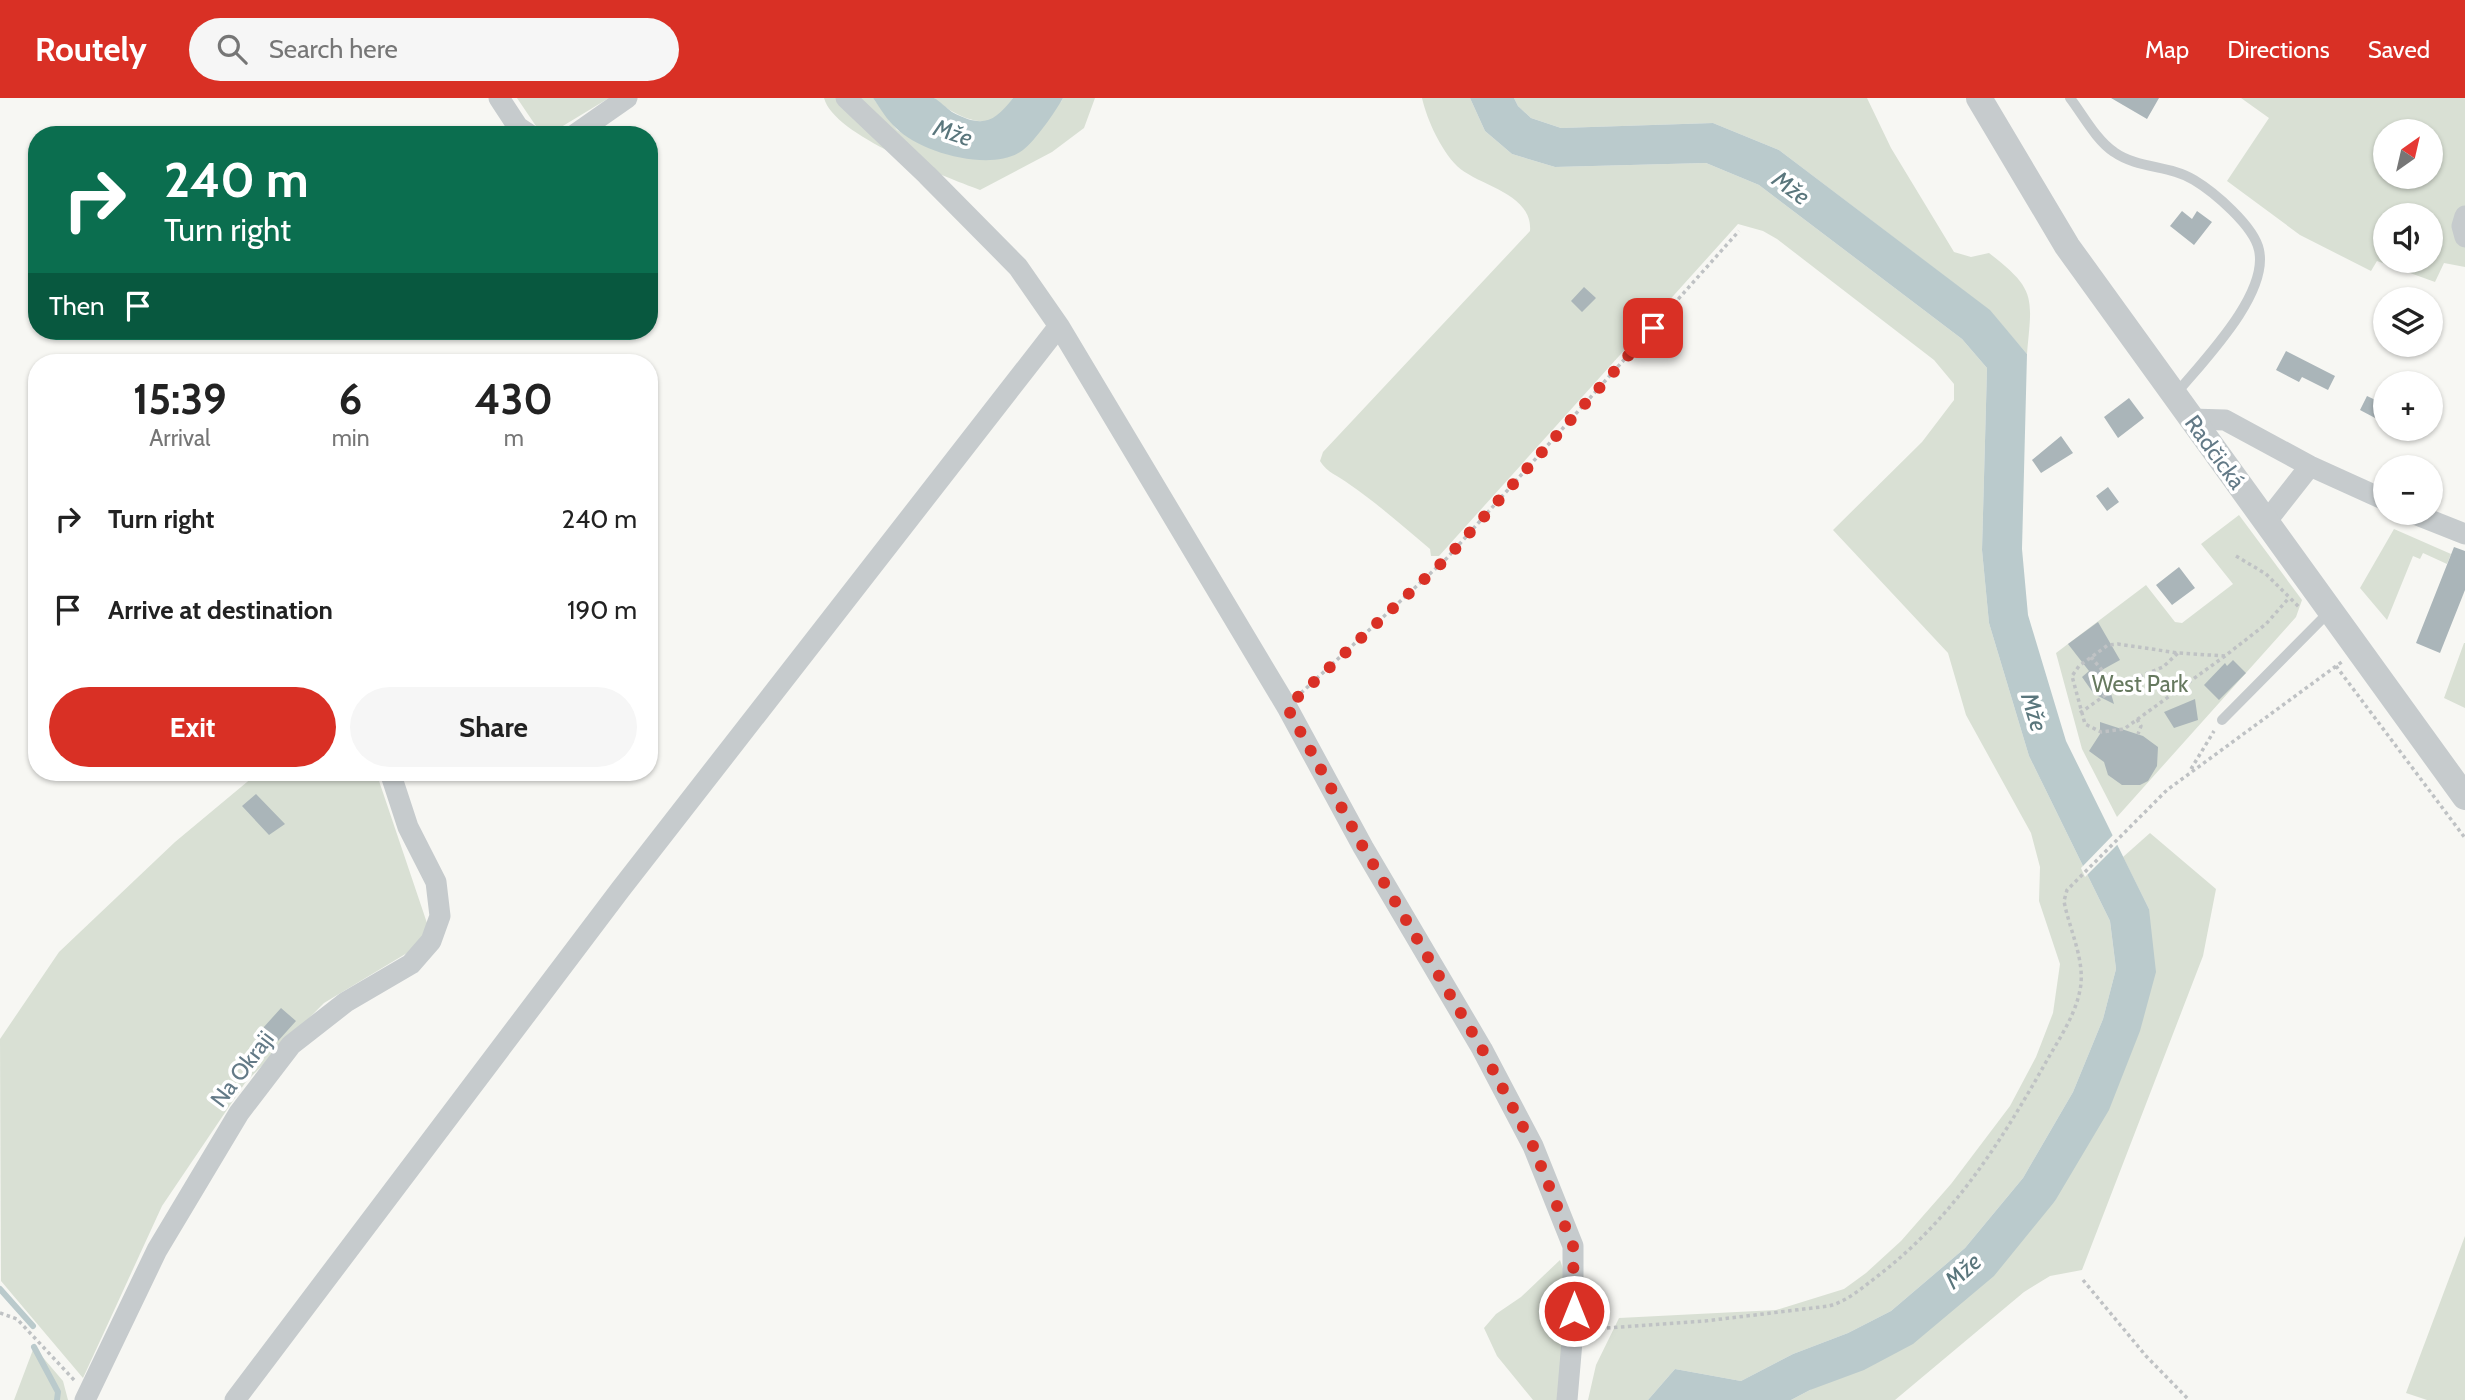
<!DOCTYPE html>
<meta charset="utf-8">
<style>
body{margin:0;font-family:Cabin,sans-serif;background:#f6f6f6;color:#222;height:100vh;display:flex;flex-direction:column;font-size:26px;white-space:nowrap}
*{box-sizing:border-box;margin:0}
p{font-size:23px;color:#767676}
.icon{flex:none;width:38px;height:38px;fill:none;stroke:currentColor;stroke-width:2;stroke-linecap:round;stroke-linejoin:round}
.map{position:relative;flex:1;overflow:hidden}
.panel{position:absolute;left:28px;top:256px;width:630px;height:427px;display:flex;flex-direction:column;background:#fff;border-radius:28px;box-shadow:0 2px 5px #0004}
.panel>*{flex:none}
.banner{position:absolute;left:28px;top:28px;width:630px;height:214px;border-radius:28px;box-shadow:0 2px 5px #0004;background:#0b6e4f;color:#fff;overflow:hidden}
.needle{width:46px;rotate:34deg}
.fabs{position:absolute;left:2373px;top:21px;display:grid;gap:14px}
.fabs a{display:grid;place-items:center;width:70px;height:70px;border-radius:50%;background:#fff;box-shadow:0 2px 5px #0004;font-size:35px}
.pin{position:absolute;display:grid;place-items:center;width:60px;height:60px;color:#fff;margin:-30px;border-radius:14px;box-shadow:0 4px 10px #0006}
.me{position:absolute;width:77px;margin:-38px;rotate:0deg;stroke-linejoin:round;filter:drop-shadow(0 0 5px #0008)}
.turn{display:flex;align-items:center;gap:24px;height:147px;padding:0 21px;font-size:32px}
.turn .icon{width:91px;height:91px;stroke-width:2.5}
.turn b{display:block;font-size:49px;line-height:60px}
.then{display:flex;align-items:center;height:66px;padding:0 21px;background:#0003;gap:14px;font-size:26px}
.eta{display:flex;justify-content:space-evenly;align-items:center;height:119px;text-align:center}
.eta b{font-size:42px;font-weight:800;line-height:49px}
.action{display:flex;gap:14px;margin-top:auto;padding:14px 21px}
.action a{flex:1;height:80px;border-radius:42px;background:#d93025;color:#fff;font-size:28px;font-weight:800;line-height:80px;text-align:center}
.action a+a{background:#f6f6f6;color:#222}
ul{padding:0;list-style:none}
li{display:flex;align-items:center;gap:21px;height:91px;padding:0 21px}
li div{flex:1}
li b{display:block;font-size:26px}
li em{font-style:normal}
header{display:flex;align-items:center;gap:42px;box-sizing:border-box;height:98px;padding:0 35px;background:#d93025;color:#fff}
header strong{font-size:33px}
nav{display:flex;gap:38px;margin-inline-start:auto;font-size:24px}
.search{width:490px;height:63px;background:#f6f6f6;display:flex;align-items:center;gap:18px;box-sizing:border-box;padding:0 24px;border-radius:38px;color:#767676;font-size:26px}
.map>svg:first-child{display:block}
</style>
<header>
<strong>Routely</strong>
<div class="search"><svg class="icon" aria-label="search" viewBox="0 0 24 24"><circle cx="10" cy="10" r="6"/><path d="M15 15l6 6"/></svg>Search here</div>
<nav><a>Map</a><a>Directions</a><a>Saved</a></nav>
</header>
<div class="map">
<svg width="2465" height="1302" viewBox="0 0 2465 1302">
<rect width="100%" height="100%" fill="#f7f7f3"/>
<!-- green -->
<path fill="#d9e0d4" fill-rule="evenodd" d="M517 0H609L548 37H542Z
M824 0H873L897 32 924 48 1061 4 1063 0H1095L1084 30 1052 54 980 92C944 78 834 38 824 0Z
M934 0H1013C1009 6 1005 13 999 18 982 33 947 13 934 0Z
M1422 0H1470L1485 33 1512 56 1555 69 1706 65 1759 87 1962 241 1987 270 1982 452 1989 525 2029 658 2110 823 2116 871 2103 921 2073 994 2023 1080 1965 1150 1891 1213 1848 1235 1793 1256 1741 1283 1675 1271 1648 1302H1588L1596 1267 1619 1220 1776 1212 1844 1191 1866 1175 1901 1143 1951 1086 2010 1008 2036 959 2053 915 2060 866 2039 803 2040 769 2031 735 1966 617 1948 555 1833 432 1922 344 1954 302V286L1934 262 1777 141 1763 133 1738 126 1439 458H1431L1430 451C1404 429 1378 406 1349 386 1339 378 1327 375 1320 363L1323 354 1530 133C1533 95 1478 88 1457 68 1441 52 1427 22 1422 0Z
M1514 0H1867L1891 50 1954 154 1971 159 1989 155C2037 192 2032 199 2027 256L1989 212 1779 52 1713 25 1561 30 1531 20 1518 8Z
M2241 0H2465V169L2444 165 2435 184 2377 163 2371 173 2300 137 2227 83 2269 20ZM2385 33H2431V79H2385ZM2385 117H2431V163H2385Z
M2239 417 2302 502 2296 519 2117 719 2082 651 2056 555 2146 487 2175 524 2182 525 2233 486 2201 446Z
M2394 431 2451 456 2447 466 2423 455 2420 461 2413 458 2387 522 2360 490Z
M2464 545H2465V610L2444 600Z
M259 674H376L428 828 417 849 324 905 245 985 162 1108 83 1280 1 1183 0 941 59 854 175 744Z
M2150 735 2216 791 2203 858 2082 1172 2050 1178 2024 1194 1895 1302H1791L1810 1292 2055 1103 2149 811 2123 759Z
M2465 1138V1302H2427L2406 1295Z
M1560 1162 1568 1185 1557 1302H1533L1497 1258 1484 1230 1496 1216 1521 1199Z
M34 1249 63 1283 68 1302H14Z"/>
<!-- water -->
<path fill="#bacacc" d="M873 0C884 0 927 0 934 0 940 3 946 10 952 14 982 30 994 25 1013 0H1063C1056 13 1035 43 1023 52 994 75 920 55 896 30 887 22 880 10 873 0Z
M1470 0H1514L1518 8 1531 20 1561 30 1713 25 1779 52 1990 212 2027 256 2022 451 2028 517 2066 643 2149 811 2156 874 2140 933 2109 1012 2055 1103 1994 1178 1913 1246 1864 1272 1810 1292 1791 1302H1648L1675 1271 1741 1283 1793 1256 1848 1235 1891 1213 1965 1150 2023 1080 2073 994 2103 921 2116 871 2110 823 2029 658 1989 525 1982 452 1987 270 1962 241 1759 87 1706 65 1555 69 1512 56 1485 33Z"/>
<!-- pier -->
<path fill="#f7f7f3" d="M2115 735 2120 744 2085 779 2081 770Z"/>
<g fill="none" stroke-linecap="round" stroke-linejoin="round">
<!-- stream -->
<path stroke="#bacacc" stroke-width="6" d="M0 1191 33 1228
M34 1249 58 1294 57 1302"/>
</g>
<!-- building -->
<path fill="#aab5b9" d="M2111 0H2159L2147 21Z
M2182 113 2192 121 2197 113 2212 124 2194 147 2170 128Z
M1584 189 1596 200 1582 214 1571 203Z
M2286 253 2335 278 2328 292 2302 279 2299 284 2276 272Z
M2367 298 2384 306 2377 321 2360 312Z
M2129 300 2144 320 2118 340 2104 319Z
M2061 338 2073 355 2041 375 2032 362Z
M2108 389 2119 404 2107 413 2096 398Z
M2454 449 2465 453V492L2440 555 2416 545Z
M2179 469 2195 490 2172 507 2156 487Z
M2098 524 2120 562 2100 573 2108 585 2114 606 2094 596 2082 579 2089 573 2068 546Z
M2233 562 2246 575 2219 602 2204 587 2225 565 2227 568Z
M2195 601 2198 622 2174 630 2164 614Z
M2100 624 2143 638 2158 649 2157 668 2148 683 2140 687H2122L2108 677 2104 664 2089 653 2100 636Z
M256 696 285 726 269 737 242 708Z
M281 910 296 923 278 943 263 930Z"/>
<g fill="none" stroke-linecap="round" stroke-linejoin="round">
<!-- path -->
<path stroke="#bfc2c4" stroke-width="3.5" stroke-dasharray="3.5 3.5" stroke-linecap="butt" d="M2236 458 2266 476 2299 509
M2225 558 2178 555 2118 546 2108 547 2079 568 2072 578 2085 626 2101 634 2124 631 2225 558 2266 526 2288 501
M2091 559 2117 590
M2336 568 2465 740
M1301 595 1447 460 1739 133
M2080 615 2121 586 2163 569 2178 555
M2137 621 2141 628 2138 636
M2191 671 2214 633
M2083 1182 2146 1258 2189 1302
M0 1215 17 1221 75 1283
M1593 1231 1705 1223 1829 1208C1848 1203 1863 1189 1879 1177 1953 1120 2001 1044 2046 964 2059 941 2075 918 2080 892 2086 863 2069 831 2064 803L2067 792 2167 692 2343 563"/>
<!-- service -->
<path stroke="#c6cbcd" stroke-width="10" d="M2070 0C2083 17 2096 42 2114 54 2138 71 2170 67 2194 82 2214 94 2254 128 2259 152 2269 197 2202 264 2175 297
M2222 622 2330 513"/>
<!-- minor -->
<path stroke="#c6cbcd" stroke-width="21" d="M499 0 518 29 530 37
M846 0 927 77 1018 169 1059 228 1287 609 1363 749 1482 951 1533 1048 1573 1148V1232L1567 1302
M574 37 627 0
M2465 118 2462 128 2465 139
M2191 321 2225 322 2310 368 2385 402
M2412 415 2465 436
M2266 424 2310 368
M85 1302 157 1152 239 1015 291 947 346 904 411 866 431 843 440 818 436 784 408 729 390 674
M235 1302 620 792 1059 228"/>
<!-- tertiary -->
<path stroke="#c6cbcd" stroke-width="26" d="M1979 0 2067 148 2465 699"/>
</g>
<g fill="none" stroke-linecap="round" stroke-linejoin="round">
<!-- route -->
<path stroke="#d93025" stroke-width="12" stroke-dasharray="0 21.6" d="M1574 1213 1573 1148 1533 1048 1482 951 1363 749 1287 609 1447 460 1653 230"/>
</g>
<g text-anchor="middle" stroke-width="7" stroke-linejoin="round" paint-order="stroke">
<!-- street labels -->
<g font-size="23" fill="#637a87" stroke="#fff">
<text transform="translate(2215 354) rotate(54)" y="8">Radčická</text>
<text transform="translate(242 971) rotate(-53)" y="8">Na Okraji</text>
</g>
<!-- park labels -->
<g font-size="23" fill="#66795f" stroke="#fff">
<text x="2140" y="594">West Park</text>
</g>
<!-- water labels -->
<g font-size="24" font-style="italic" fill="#5a767c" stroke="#fff">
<text transform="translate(953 35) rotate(18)" y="8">Mže</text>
<text transform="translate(1791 90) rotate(37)" y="8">Mže</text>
<text transform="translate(2034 614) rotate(73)" y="8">Mže</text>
<text transform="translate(1963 1173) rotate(-42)" y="8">Mže</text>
</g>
</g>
</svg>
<div class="fabs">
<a><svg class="needle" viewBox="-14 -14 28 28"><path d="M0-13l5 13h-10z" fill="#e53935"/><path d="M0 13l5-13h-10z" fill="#767676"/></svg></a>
<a><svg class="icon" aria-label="sound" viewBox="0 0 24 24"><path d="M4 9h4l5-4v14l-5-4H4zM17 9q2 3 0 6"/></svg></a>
<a><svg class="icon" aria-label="layers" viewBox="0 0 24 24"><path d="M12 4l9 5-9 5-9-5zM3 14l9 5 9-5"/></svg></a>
<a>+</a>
<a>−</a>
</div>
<div class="pin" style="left:1653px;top:230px;background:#d93025"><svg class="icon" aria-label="arrive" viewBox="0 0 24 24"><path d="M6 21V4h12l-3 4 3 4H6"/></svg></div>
<svg class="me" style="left:1574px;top:1213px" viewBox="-20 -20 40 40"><circle r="17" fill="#d93025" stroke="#fff" stroke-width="3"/><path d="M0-11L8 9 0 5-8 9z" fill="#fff"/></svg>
<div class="banner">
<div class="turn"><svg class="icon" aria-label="right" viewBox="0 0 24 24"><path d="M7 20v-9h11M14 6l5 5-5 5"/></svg><div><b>240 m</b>Turn right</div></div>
<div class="then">Then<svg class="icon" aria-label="arrive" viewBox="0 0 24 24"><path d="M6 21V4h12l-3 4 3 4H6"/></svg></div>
</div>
<section class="panel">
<div class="eta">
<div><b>15:39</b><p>Arrival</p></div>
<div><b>6</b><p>min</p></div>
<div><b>430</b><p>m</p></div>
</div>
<ul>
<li><svg class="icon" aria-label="right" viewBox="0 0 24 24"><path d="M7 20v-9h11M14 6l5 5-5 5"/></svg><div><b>Turn right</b></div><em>240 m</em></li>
<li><svg class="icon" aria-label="arrive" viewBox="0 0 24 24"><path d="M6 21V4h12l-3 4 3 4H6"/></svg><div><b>Arrive at destination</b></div><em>190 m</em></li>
</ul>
<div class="action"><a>Exit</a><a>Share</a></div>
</section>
</div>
